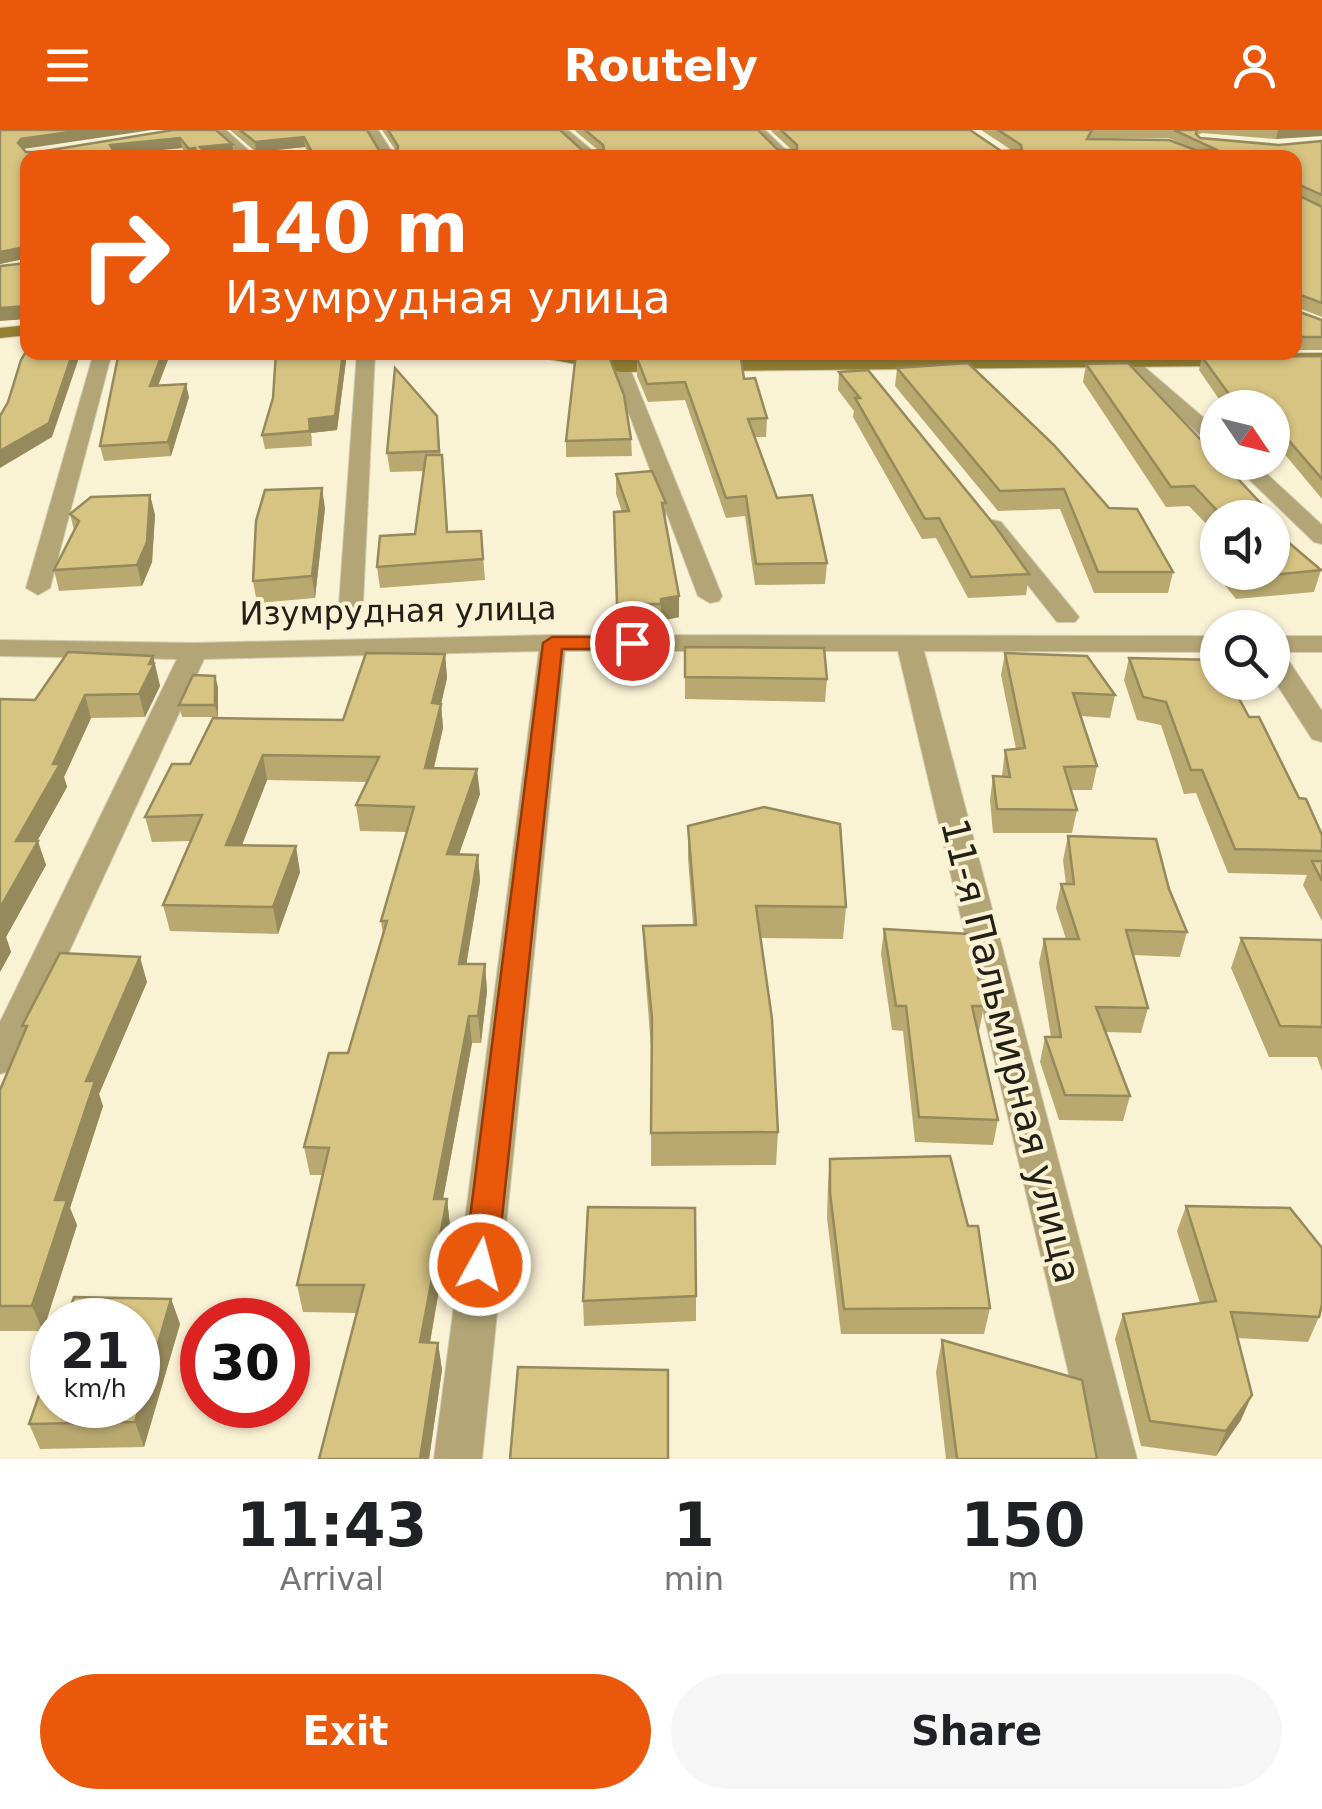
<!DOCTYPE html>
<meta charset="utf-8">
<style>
body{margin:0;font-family:"DejaVu Sans",sans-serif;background:#f6f6f6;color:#202124;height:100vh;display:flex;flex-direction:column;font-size:38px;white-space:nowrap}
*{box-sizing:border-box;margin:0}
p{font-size:32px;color:#757577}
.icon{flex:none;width:55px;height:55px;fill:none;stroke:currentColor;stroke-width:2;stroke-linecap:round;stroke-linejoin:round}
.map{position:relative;height:1329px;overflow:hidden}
.panel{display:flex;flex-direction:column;background:#fff;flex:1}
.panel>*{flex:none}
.top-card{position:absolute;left:20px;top:20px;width:1282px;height:210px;border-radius:20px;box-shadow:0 2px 8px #0004;background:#ea580c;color:#fff;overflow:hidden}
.needle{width:65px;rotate:125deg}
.fabs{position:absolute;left:1200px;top:260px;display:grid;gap:20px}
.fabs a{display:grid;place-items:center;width:90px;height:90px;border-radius:50%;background:#fff;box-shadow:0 2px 8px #0004;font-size:50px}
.speed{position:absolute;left:30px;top:1168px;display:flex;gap:20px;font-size:50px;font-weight:700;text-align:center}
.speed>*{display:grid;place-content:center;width:130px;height:130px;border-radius:50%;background:#fff;box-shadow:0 2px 8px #0004;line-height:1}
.speed small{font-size:25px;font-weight:400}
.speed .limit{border:15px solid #d22;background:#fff;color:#111}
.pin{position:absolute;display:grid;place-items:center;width:85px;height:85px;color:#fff;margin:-42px;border:5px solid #fff;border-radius:50%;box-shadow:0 2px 10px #0007}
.me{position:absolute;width:110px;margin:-55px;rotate:7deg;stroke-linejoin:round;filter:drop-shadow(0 0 8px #0008)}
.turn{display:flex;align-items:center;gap:35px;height:210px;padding:0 40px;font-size:45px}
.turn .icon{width:130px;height:130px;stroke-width:2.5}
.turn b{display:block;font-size:70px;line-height:85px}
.eta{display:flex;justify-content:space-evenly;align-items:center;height:170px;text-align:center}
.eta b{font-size:60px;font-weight:700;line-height:70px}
.button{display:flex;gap:20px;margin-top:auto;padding:20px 40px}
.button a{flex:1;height:115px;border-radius:60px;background:#ea580c;color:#fff;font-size:40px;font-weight:700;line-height:115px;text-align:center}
.button a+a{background:#f6f6f6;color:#202124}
header{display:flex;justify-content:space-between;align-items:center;height:130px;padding:0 40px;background:#ea580c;color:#fff;font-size:45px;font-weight:700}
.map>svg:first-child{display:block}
</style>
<header><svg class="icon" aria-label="menu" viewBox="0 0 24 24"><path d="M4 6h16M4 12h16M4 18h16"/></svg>Routely<svg class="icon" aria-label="person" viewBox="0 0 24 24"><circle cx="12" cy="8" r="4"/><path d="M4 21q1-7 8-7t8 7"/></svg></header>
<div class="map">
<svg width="1322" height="1329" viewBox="0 0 1322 1329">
<rect width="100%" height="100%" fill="#faf2d5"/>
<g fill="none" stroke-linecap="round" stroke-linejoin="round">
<defs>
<path id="street" d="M213 0H226L257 28H243Z
M366 0H378L396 28H383Z
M554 0H568L601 28H586Z
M752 0H765L794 28H780Z
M94 222H112L50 458 38 465 26 458Z
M357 222H375L363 474 351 481 339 474Z
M1127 222 1218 300V317L1211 315 1120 232V224Z
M620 230 629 236 722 466 719 471 710 473 698 466 611 236Z
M1231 332H1254L1322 395V414L1314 412Z
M993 390 1001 392 1075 482 1079 487 1075 492H1057L982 397Z
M553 505 1218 506V522L924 521 1137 1329H1089L898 521H565L482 1329H434L539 521 204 529 19 930 13 940 0 944V892L177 529 0 526V510L194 513Z
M1272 506H1322V522H1283L1322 581V612L1312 609 1272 547Z"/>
<path id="secondary" d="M28 195V205L0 208V198Z
M528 222H573L620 230 1322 223V235L620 242 537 227Z"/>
</defs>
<!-- street casing -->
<use href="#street" stroke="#d3ccb2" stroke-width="2"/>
<!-- secondary casing -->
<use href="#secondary" stroke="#d3ccb2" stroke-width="2"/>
<!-- street -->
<use href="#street" fill="#b3a576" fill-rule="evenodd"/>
<!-- secondary -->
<use href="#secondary" fill="#947f32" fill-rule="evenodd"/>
</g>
<!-- wall -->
<path fill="#b9a971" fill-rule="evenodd" d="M0 0 26 22H39L173 0 232 14 234 24 210 28H190L182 18 28 28V128L0 134Z
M230 0H367L379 20 396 21 382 0H560L583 21 598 20 574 0H758L778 20H792L770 0H970L1001 21H1013L981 0H1322L1276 9 1202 3 1197 5 1200 8 1279 15 1322 11V187L1296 177 1297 181 1322 190V220H1295V28H311L305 17 256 22ZM1091 8H1169L1192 19Z
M171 222 158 255 189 267 171 326 104 331 100 316Z
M276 222H345L346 231 337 300 311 303 312 316 265 319 262 305 273 268Z
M598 222H687V226H620Z
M1322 226V369L1272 309V278H1225L1199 240 1202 227Z
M637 228 744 249 767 288 766 307H755L777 368 827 433 825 454 755 455 745 386 726 388 685 270 648 272 637 246Z
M1128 233 1218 328V332H1222L1284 398 1280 412H1288L1321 440 1314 462 1236 469 1210 437 1215 416H1218V442H1272V388H1218V406L1189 376 1166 377 1083 252 1086 234Z
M897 238 1109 378 1173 442 1168 463H1094L1060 379 998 381 895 256Z
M839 242 1029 444 1026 465 968 468 936 408 922 409 853 287 854 281 838 260Z
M437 286 448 402 481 401 485 450 380 458 377 437 415 404 424 341 390 342 387 323Z
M631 309 632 326 566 327V311Z
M616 344 666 373V393L679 487 661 491V496H618L614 382H622L616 364Z
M150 365 155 385 152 432 142 456 59 461 54 440 74 400 70 384Z
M325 378 315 468 257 473 253 451Z
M685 517 827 549 825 572 685 569Z
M1005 523 1115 565 1110 588 1081 586 1097 636 1092 660H1071L1077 680 1072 703H993L990 670 993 646H1002L1005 620 1016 619 1001 545Z
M445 524 447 548 441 574 443 598 434 638 480 664 459 724 478 725 480 751 466 834H485L487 861 481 913H472L443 1069H447L450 1096 430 1213H438L442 1240 429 1329H319L357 1183 303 1182 297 1155 322 1045H310L304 1017 348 923 383 804 381 791 406 702 360 701 356 675 367 652 267 650 242 715 300 742 278 804 170 801 163 775 191 711 152 712 145 687 190 634 343 590Z
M153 526 160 556 145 587 91 588 64 647 67 657 37 711 46 735 6 807 11 822 0 842 35 570Z
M1129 528 1249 587 1322 705V791L1303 755 1307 745 1228 743 1196 663 1184 664 1161 595 1137 590 1124 550Z
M218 557V587H182L179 575Z
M688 696 846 777 843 809 761 808 778 1002 776 1035 651 1036V917L644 828 643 796 693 795 688 728Z
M1068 706 1169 759 1187 802 1180 827 1133 825 1148 878 1141 903 1106 902 1130 966 1123 991 1059 990 1040 932 1045 907H1051L1039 833 1044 809H1066L1056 778 1061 754H1066L1063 730Z
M884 799 984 876 979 901H977L998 990 993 1015 915 1012 903 901 892 900 881 824Z
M1241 808 1322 810V941L1317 927H1269L1231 838Z
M147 852 99 964 103 976 70 1078 77 1095 43 1201H0V960L24 903 22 896Z
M830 1029 990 1178 984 1204H841L827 1088 828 1054Z
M1186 1076 1319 1187 1308 1212 1238 1208 1241 1290 1216 1326 1141 1316 1115 1209 1123 1184 1200 1173 1177 1101Z
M696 1166V1191L584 1196 583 1171Z
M171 1169 180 1194 144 1317 40 1319 29 1294Z
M942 1210 1097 1329H946L936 1242Z"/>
<!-- shaded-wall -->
<path fill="#96895c" d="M84 0H152L23 19 18 13 21 9Z
M1278 0H1322V6L1276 9Z
M304 7 305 17 256 22 255 12Z
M180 8 182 18 113 25 110 15Z
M232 14 234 24 202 28 200 17Z
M195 18 196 28H190L189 19Z
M25 117 28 128 0 134V122Z
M28 176V189L0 191V178Z
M73 222H81L52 307 0 338V321Z
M163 222H171L153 269 150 256Z
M343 222 346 231 337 300 311 303 312 316 309 289Z
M186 254 189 267 171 326 168 312Z
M322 358 325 378 315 468 312 446Z
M150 365 155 385 152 432 142 456 137 435Z
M679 466V487L661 491V469Z
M445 524 447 548 441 574 443 598 428 663 425 638 432 573Z
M153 526 160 556 145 587 139 564Z
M215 546 218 557V587L215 575Z
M85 565 91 588 64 647 67 657 24 735 16 711Z
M263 625 267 650 232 741 226 715Z
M477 639 480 664 450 750 447 724Z
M38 711 46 735 6 807 11 822 0 842V778Z
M296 716 300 742 278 804 273 777Z
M478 725 480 751 462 861 459 834Z
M140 827 147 852 99 964 103 976 70 1078 77 1095 43 1201 32 1176 55 1070 86 951Z
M485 834 487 861 481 913 478 886Z
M469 886 472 913 438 1096 434 1069Z
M447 1069 450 1096 425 1240 420 1212Z
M171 1169 180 1194 144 1317 135 1292Z
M438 1213 442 1240 429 1329H420Z
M1252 1265 1241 1290 1216 1326 1226 1301Z"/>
<!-- building -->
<path fill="#d7c483" stroke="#96895c" stroke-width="2.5" d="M0 0H84L21 9 18 13 26 22H39L173 0H216L232 14 200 17 210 28H198L195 18 189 19 180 8 110 15 118 28H28V119L25 117 0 122Z
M240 0H367L379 20 397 21 398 16 388 0H560L583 21 604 20 603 15 585 0H758L778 20H797V15L781 0H970L1001 21 1022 20 1021 15 998 0H1092L1087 9 1169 10 1198 21 1215 19 1174 0H1197L1196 4 1200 8 1279 15 1322 11V65L1295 53V28H315L304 7 255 12Z
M1295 56 1296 64 1322 77V173L1295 163 1297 181 1322 190V207H1295Z
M28 133V176L0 178V136Z
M28 218V222H73L49 293 0 321V286L8 272 21 230Z
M119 222H163L150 256 186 254 168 312 100 316Z
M276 222H343L335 286 309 289 310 301 262 305 273 268Z
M576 223 610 229 624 265 631 309 566 311Z
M1322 226V349L1272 291V278H1239L1202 227Z
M637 228H741L744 249 755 248 767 288 748 289 777 368 812 365 827 433 756 434 746 366 726 368 685 252 647 254Z
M968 233 1054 315 1109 378 1137 379 1173 442H1098L1064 359 1000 361 897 238Z
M1128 233 1218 328V332H1222L1284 398 1272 399V388H1224L1194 356 1171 357 1086 234Z
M395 238 437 286 439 321 387 323Z
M868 240 996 397 1029 444 971 447 939 388 925 389 855 268H860L839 242Z
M426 325H442L447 402 481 401 483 429 377 437 380 406 415 404Z
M652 341 666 373H662L679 466 661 469V474H617L614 382 629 381 616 344Z
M322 358 312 446 253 451 256 391 265 360Z
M150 365 147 412 137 435 54 440 79 391 70 384 91 367Z
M1288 412 1321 440 1242 448 1237 442H1272V413Z
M685 517 824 518 827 549 685 547Z
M68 522 153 526 149 534H154L139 564 85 565 53 634H60L16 711H38L0 778V569L35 570Z
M366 523 445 524 432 573 441 574 425 638 477 639 447 724 478 725 459 834H485L478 886H469L434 1069H447L420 1212 438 1213 420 1329H319L364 1155H297L329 1018 304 1017 329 923H348L387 791H381L414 677 356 675 379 627 263 625 226 715 296 716 273 777 163 775 202 685 145 687 172 634H190L213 588 343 590Z
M1005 523 1087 526 1115 565 1073 563 1097 636 1064 637 1077 680 997 679 993 646 1010 647 1005 620 1025 618Z
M1129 528 1217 530 1218 552H1230L1249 587H1259L1299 668 1306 669 1322 705V721L1235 719 1202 640H1191L1166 572 1143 567Z
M193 545 215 546V575H179Z
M764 677 840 694 846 777 756 776 772 889 778 1002 651 1003 652 888 643 796 696 795 688 696Z
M1068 706 1156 709 1169 759 1187 802 1126 800 1148 878 1096 877 1130 966 1065 965 1045 907H1061L1044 809H1079L1061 754H1074Z
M1312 731H1322V751Z
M884 799 969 804 984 876H972L998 990 919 987 906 876H896Z
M1241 808 1322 810V897L1280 896Z
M60 823 140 827 86 951H95L55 1070H67L32 1176H0V960L27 896H22Z
M950 1026 968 1096H978L990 1178 844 1179 830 1063V1029Z
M1186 1076 1290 1078 1322 1118V1174L1319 1187 1231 1182 1252 1265 1226 1301 1150 1291 1123 1184 1216 1171Z
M588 1077 695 1078 696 1166 583 1171Z
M74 1167 171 1169 135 1292 29 1294 52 1228V1275H138V1190H66Z
M942 1210 1082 1250 1097 1329H957Z
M518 1237 668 1240V1329H510Z"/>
<!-- route -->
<path fill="#ea580c" stroke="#983908" stroke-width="2.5" d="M552 507H632L642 513 632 519H562L497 1135 492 1144 480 1148 469 1144 464 1135 543 513Z"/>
<g text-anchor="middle" stroke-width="8" stroke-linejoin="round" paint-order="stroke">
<!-- street labels -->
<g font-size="32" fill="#232015" stroke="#faf2d5">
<text transform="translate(398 481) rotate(-1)" y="11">Изумрудная улица</text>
</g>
<!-- near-street labels -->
<g font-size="38" fill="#232015" stroke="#faf2d5">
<text transform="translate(1011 921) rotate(76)" y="13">11-я Пальмирная улица</text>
</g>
</g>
</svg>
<div class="fabs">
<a><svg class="needle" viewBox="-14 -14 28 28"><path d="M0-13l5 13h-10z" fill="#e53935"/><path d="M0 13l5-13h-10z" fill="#757577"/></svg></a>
<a><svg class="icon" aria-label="sound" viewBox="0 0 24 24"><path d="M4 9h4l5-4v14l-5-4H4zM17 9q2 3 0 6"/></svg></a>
<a><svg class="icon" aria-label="search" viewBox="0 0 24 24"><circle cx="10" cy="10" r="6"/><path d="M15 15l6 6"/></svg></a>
</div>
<div class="speed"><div>21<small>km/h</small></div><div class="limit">30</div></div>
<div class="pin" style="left:632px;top:513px;background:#d93025"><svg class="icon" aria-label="arrive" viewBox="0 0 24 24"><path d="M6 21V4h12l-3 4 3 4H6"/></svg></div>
<svg class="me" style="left:480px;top:1135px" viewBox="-20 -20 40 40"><circle r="17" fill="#ea580c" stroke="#fff" stroke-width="3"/><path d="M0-11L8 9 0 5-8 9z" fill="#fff"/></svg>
<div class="top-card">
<div class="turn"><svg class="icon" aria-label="right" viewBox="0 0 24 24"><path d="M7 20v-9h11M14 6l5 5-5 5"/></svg><div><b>140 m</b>Изумрудная улица</div></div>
</div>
</div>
<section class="panel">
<div class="eta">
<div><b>11:43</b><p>Arrival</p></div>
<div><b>1</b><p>min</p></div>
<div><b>150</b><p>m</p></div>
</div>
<div class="button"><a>Exit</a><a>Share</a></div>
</section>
